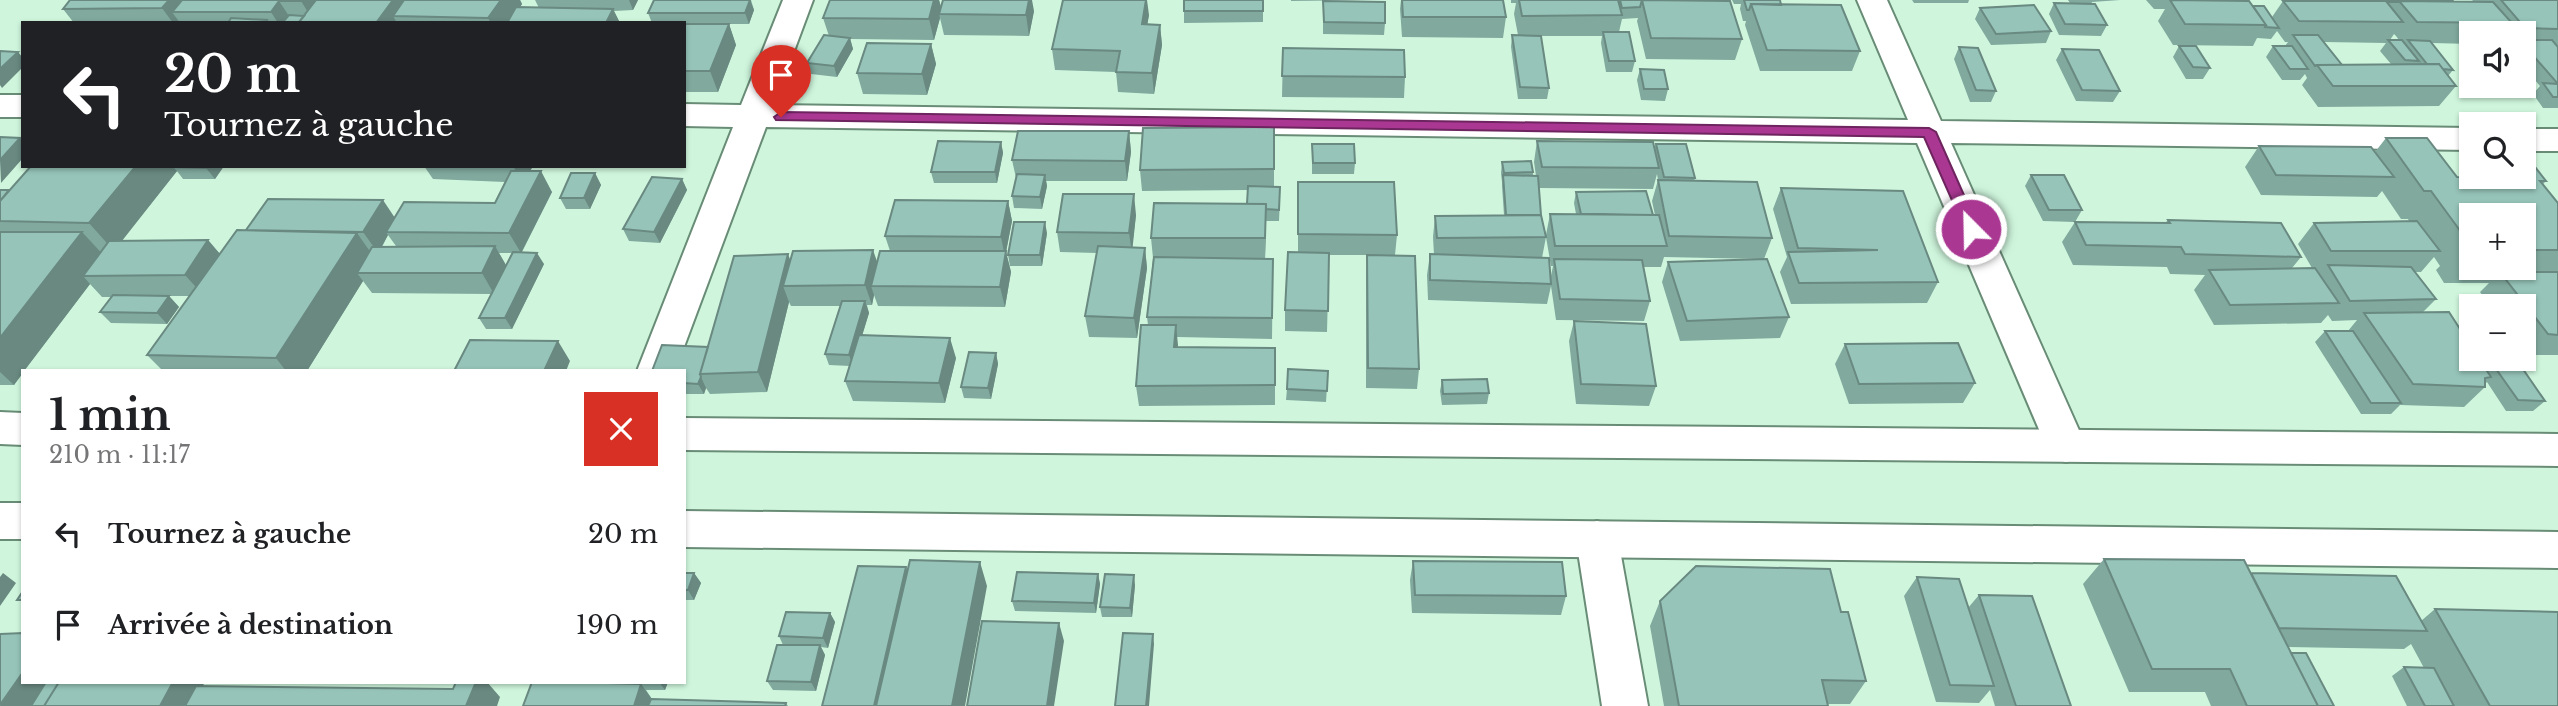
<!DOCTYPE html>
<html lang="fr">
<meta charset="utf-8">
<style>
body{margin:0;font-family:"Libre Baskerville",serif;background:#f2f2f2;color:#202124;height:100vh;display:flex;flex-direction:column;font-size:26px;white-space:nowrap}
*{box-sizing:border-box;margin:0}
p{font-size:23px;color:#757577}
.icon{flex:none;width:38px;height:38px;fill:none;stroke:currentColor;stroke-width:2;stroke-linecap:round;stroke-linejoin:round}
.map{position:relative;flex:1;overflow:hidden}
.drawer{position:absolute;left:21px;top:369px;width:665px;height:315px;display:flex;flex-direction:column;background:#fff;border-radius:0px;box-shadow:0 2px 5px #0004}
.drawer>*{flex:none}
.banner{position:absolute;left:21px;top:21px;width:665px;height:147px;border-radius:0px;box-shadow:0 2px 5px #0004;background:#202124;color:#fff;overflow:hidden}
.fabs{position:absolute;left:2459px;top:21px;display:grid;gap:14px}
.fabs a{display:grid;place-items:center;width:77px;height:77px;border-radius:0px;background:#fff;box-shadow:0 2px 5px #0004;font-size:35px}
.pin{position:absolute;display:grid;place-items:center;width:60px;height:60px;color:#fff;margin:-72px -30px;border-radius:50% 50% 50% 0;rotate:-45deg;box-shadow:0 0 7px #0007}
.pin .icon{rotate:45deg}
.me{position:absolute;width:77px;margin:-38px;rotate:337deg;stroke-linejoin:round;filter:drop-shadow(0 0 5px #0008)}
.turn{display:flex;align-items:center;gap:24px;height:147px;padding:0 28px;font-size:32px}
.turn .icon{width:91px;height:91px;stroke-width:2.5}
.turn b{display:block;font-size:49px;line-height:60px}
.round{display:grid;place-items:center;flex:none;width:74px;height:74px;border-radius:0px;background:#f2f2f2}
.summary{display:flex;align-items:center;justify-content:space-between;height:119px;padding:0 28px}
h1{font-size:42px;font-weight:700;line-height:52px}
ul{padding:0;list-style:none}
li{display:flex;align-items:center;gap:21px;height:91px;padding:0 28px}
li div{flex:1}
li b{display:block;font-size:26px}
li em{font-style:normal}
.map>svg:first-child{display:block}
</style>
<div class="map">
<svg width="2558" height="706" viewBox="0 0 2558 706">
<rect width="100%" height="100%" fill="#cff6dd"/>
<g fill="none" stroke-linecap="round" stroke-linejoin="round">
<defs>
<path id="street" d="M783 0H813L774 105 1908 120 1857 0H1887L1941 121 2471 128V150L1951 143 2086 446 2080 458 2066 462 2052 458 2046 446 1917 143 766 127 675 371H637L733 127 684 126V104L741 105Z
M0 95H23V117H0Z
M2524 129H2558V151H2524Z
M1597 521 1612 526 1618 539 1648 706H1602L1576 539 1582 526Z"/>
<path id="secondary" d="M0 412 23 413V445L0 444Z
M684 418 2558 434V466L684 450Z
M0 503H23V539H0Z
M684 511 2558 532V568L684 547Z"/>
</defs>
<!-- street casing -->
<use href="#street" stroke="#698c76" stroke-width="4"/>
<!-- secondary casing -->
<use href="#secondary" stroke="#698c76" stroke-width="4"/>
<!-- street -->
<use href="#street" fill="#fff" fill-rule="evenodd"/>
<!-- secondary -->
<use href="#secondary" fill="#fff" fill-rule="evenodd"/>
</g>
<!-- wall -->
<path fill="#81a99e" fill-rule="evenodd" d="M70 0H520L522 4 520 7 539 8 535 0H638L633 10 614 11 620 23H74L63 9Z
M654 0H751L754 10 749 24H729L736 45 718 92H684V23H652L648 13Z
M830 0H939L941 7 1034 11 1029 36 944 35 940 18 934 40 850 39 853 49 837 77 811 74 807 63 829 36 823 18Z
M1263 0V22L1184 23V11Z
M1291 0H1369L1291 1Z
M1401 0H1503L1506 17 1503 38 1402 37 1400 9Z
M1511 0H1712L1742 39 1735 60 1646 59 1637 21 1638 18 1622 19 1619 32 1635 61 1632 72H1606L1601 43 1602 36H1541L1549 88 1547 99H1518L1511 47 1512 35H1518L1514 14 1516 3H1511Z
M1732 0H1780L1781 5 1860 51 1852 71H1760L1745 25 1746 21H1743L1740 9 1741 4H1734Z
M1912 0H1969L1968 3H1914Z
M2062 0H2120L2092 2 2091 4 2107 25 2101 36 2059 35 2049 14 2054 3H2070L2068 0Z
M2146 0H2247L2246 1 2272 17 2283 1 2452 0 2453 1H2473L2472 0H2558V108H2543L2533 94 2540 86 2524 67V33H2471V44L2432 43 2453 70 2448 76 2456 86 2439 106 2318 107 2302 85 2307 78 2305 74 2300 80H2282L2266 57 2273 46H2285L2288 42H2285L2277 31 2271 39 2257 38 2253 46 2173 45 2158 21 2165 9H2154ZM2394 34 2396 36 2399 40H2390ZM2324 42 2386 43 2380 51 2391 64 2342 65Z
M1323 1 1385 23 1384 35 1323 34Z
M1980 8 2051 31 2046 43 1991 45 1975 19Z
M1149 15 1147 24 1160 25 1162 45 1154 94 1118 92 1116 72 1055 70 1052 49Z
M931 44 936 64 927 95 863 94 857 73Z
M2179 46 2210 68 2203 79H2186L2173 57Z
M1959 47 1996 91 1991 102H1970L1954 59Z
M1283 48 1405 77 1404 98 1282 97Z
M2062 49 2120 91 2113 102 2076 101 2056 60Z
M1640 69 1668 89 1665 101 1641 100 1637 80Z
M1274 127V187L1280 198 1279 221H1266L1265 259H1273L1272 339 1177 337V347L1275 348V405L1139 406 1136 386 1148 325 1147 317 1153 258 1151 238 1247 204 1248 190 1142 191 1140 170Z
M1129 131 1131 152 1127 181H1046L1047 186 1042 209 1014 208 1012 196 1016 178 1012 160Z
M2386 138 2457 177H2470L2461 166 2471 155V177H2524L2546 181 2543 184 2558 203V355H2526L2524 351V306H2490L2480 292 2489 283H2444L2436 270 2440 266 2434 257 2421 272H2415L2436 299 2423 312 2471 359H2516L2545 401 2533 411H2506L2487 382 2485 384V387L2464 407 2400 405 2391 414H2361L2315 342 2325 331H2348L2357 320 2332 321 2328 315 2321 323 2214 325 2194 290 2205 275 2170 274 2167 267 2073 265 2062 242 2075 222 2165 223 2168 220 2301 257 2292 268H2312L2298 244 2314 223 2409 221 2408 219H2401L2382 191 2377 197 2261 195 2245 167 2259 146 2375 152ZM2471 215H2524V268H2471Z
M1537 141 1654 149 1656 144 1695 178 1694 181 1772 238 1764 259 1789 317 1780 338 1680 341 1662 282 1668 262 1760 259 1664 257 1661 267H1643L1650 301 1644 321 1556 320 1551 286 1547 304 1428 300 1427 275 1430 254 1434 255 1433 237 1435 216 1504 215 1502 186V182L1501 173 1502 162 1533 172V176H1536L1534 162ZM1657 174 1658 180 1652 201 1655 215 1576 192 1574 203 1576 214H1550L1546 235 1541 215 1539 188 1653 189ZM1546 237 1551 266H1553L1551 276 1542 258Z
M1001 142 1003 153 997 183H934L931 172Z
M1312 144 1355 163 1354 174H1312Z
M31 166H224L215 179H183L177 171 122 240H208L220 254 246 230 394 218 495 203 505 182 433 179 424 166H533L530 171 552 192 522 252 544 264 512 329H486L479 318 491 294 372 293 363 281 307 371H163L147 355 190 296H169L179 307 167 324 111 323 100 312 112 297H102L90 284 24 371H23L14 385H0V190H9ZM388 235 396 246 382 247ZM499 253H512L506 265Z
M595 173 601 185 590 209H566L560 198Z
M2031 175 2082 210 2075 222 2043 221 2025 186Z
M682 179 687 190 660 243 629 241 623 229Z
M1298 182 1397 235 1395 255 1419 369 1417 389 1366 388V275L1367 255H1329L1327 332 1285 331V310L1298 252Z
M1781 188 1938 282 1927 303 1791 304 1780 272 1787 257 1773 209Z
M1008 201 1012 221 1006 252 1011 272 1005 307 878 306 874 295 872 305H867L869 313 862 335 956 358 945 403 853 401 845 381 850 366 829 365 825 354 841 306H791L789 302 767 392 710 394 706 388 704 394H684V371L790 260 877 262 890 251 885 236Z
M1136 215 1132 247 1145 248 1147 268 1137 338 1089 337 1085 316 1097 253 1060 252 1057 232Z
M1047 233 1042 266H1010L1008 255Z
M1574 321 1656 386 1649 406 1576 404 1569 341Z
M1845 344 1975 383 1963 403 1849 404 1835 364Z
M996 353 998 364 991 399 964 398 961 387Z
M1328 371 1326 402 1286 400 1287 389Z
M1442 380 1489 393 1487 404 1442 405 1440 391Z
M2104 559 2251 573 2421 621 2435 609 2558 706H2407L2392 676 2404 667 2424 668 2411 644 2404 649 2288 647 2291 653 2334 706H2211L2205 692H2129L2083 584Z
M1413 561 1566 596 1561 615 1412 613 1410 580Z
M684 573H694L701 583 694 600H684Z
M1098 574 1100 584 1096 613 1015 611 1012 601Z
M1917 577 1968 608 1979 595 2071 706H1995L1990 690 1979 703 1936 702 1904 596Z
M1135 585 1132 617H1102L1100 607Z
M1660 601 1841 612 1866 681 1850 704H1828V706H1664L1650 626Z
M830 613 835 622 828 648 821 647 825 655 816 691 773 690 767 681 783 645 779 636Z
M336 682H384V684Z
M621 682H668L665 690H646L652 699 786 703 788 706H523L622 684Z"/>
<!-- shaded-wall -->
<path fill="#698981" d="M169 0H193L172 12 180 23H173L162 8Z
M302 0H331L311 17 301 1Z
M393 0H414L393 16 397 23H376Z
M501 0H520L522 4 510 23H491L488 18Z
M629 0H638L633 10Z
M750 0 754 10 749 24 745 13Z
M934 0H939L942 11 939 14 940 18 934 40 929 19Z
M1029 0H1032L1034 11 1029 36 1026 15Z
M1146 0H1147L1149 15 1144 45 1142 24Z
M279 1 293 22 292 23H278L271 12Z
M613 9 620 23H606Z
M729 24 736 45 718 92 710 71Z
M1160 25 1162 45 1154 94 1152 73Z
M850 38 853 49 837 77 834 66Z
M931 44 936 64 927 95 922 74Z
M18 52 23 58V67L2 88 0 85V69Z
M1129 131 1131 152 1127 181 1125 161Z
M20 138 23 140V158L1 183 0 160Z
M1001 142 1003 153 997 183 995 172Z
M136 166H181L173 167 177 171 114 251 89 223Z
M207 166H224L215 179 206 168Z
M513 166H533L523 183Z
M541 171 552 192 521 253 509 233Z
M595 173 601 185 590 209 584 198Z
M1045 175 1047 186 1042 209 1040 197Z
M682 179 687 190 660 243 654 232Z
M1134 194 1136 215 1132 253 1129 233Z
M383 200 397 221 386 232 388 235 378 253 363 232Z
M1008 201 1012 221 1006 252 1011 272 1005 307 1000 287 1005 257 1001 237Z
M1266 204V225L1265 259V238Z
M1045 222 1047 233 1042 266 1040 255Z
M82 232 108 260 83 276 90 284 24 371H23V373L14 385 0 372V338Z
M357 233 376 260 357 273 363 281 307 371H286L276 358Z
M208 240 225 260 203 295 185 275Z
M495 246 507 267 494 294 482 273Z
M1145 248 1147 268 1137 338 1134 318Z
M873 250 880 270 871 286 874 295 872 305 865 285Z
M537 253 544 264 512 329 505 318Z
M788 254 796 275 783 286 789 302 767 392 758 372Z
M169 296 179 307 167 324 157 313Z
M865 301 869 313 853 366 849 355Z
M1176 325 1178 345 1176 368 1174 347Z
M950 338 956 358 945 403 939 383Z
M558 341 570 361 566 371H544Z
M996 353 998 364 991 399 988 388Z
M701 377 706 388 704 394 698 384Z
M980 562 987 586 965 706H952Z
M906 567 913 585 886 706H874Z
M3 573 16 583 0 606V577Z
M694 573 701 583 694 600 688 590Z
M1098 574 1100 584 1096 613 1094 603Z
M1134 575 1135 585 1132 617 1130 608Z
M830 613 835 622 828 648 823 638Z
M1059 623 1064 641 1054 706H1047Z
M1153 634 1154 644 1149 706H1146Z
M820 645 825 655 816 691 811 682Z
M23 672V682H52L37 706H0Z
M173 682H205L192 706H160Z
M476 682H487L500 697 497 706H466Z
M659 682H668L665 690Z
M641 684 654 702 653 706H634Z"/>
<!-- building -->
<path fill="#96c4b8" stroke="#698981" stroke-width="2" d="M70 0H169L162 8 63 9Z
M182 0H302L301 1H279L271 12H172Z
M316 0H393L376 23 299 22Z
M404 0H501L488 18 393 16Z
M654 0H750L745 13H648Z
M830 0H934L929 19 823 18Z
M943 0H1029L1026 15 939 14Z
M1063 0H1146L1142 24 1160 25 1152 73 1116 72 1120 51 1052 49Z
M1184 0H1263V11H1184Z
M1402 0H1503L1506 17H1403Z
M1519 0H1618L1622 15 1522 16Z
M1620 0H1661H1642L1640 7 1622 8Z
M1642 0 1730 1 1742 39 1651 38Z
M1744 0H1780L1781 5 1751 4 1749 10H1747Z
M2170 0 2249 1 2266 25 2185 24Z
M2378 0H2452L2453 1H2399L2398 2H2387L2386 1Z
M2501 0H2558V29L2525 28Z
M1323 1 1385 2V23L1324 22Z
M2283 1H2386L2403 22 2299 21Z
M2399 1 2493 2 2512 23 2417 22Z
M2054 3 2095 4 2107 25 2065 24Z
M1751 4 1841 5 1860 51 1767 50Z
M2034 5 2051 31 1996 34 1980 8Z
M2253 6H2264L2279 28 2265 27 2266 25Z
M516 7 613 9 606 23H507Z
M289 15 304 16 299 22 300 23H282Z
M231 18 267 20 265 23H228Z
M684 24H729L710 71H684Z
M1603 32H1629L1635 61H1609Z
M824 35 850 38 834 66 807 63Z
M1512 35 1541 36 1549 88 1520 87Z
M2293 35H2318L2342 65H2317L2315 66Z
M2388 40H2402L2419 61 2405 60Z
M2408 40 2430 41 2453 70 2443 69 2439 64H2427Z
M2524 40H2552L2558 47V84L2524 45Z
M867 43 931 44 922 74 857 73Z
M2179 46H2196L2210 68 2193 67Z
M2273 46H2292L2308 69H2290Z
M1959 47 1978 48 1996 91 1976 90Z
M1283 48 1404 50 1405 77 1282 76Z
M2062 49 2099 50 2120 91 2082 90Z
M0 51 18 52 0 69Z
M2439 64 2456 86H2333L2317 65Z
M1640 69 1664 70 1668 89H1644Z
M2543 83 2558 84V97H2553Z
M1274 127V169L1140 170 1143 128Z
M1018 131H1129L1125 161 1012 160Z
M0 137 20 138 0 160Z
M2386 138H2427L2457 177 2516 178 2515 177H2524V153L2546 181H2540L2558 203V250H2524V215H2471V256H2470L2461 243H2469L2431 191H2424Z
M938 141 1001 142 995 172H931Z
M1537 141 1653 142 1659 168 1542 167Z
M1312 144H1354L1355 163H1313Z
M1656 144H1686L1695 178 1664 177Z
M2259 146 2371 147 2394 177 2276 175Z
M1531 161 1533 172 1504 173 1502 162Z
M31 166H136L89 223 0 221V201Z
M174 166H207L206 168 173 167Z
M511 171H541L509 233 386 232 404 202 495 203Z
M571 173H595L584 198H560Z
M1017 174 1045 175 1040 197 1012 196Z
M1503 175 1538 176 1541 215H1506Z
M2031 175H2064L2082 210H2049Z
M652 177 682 179 654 232 623 229Z
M1658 180 1757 182 1772 238 1669 236Z
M1298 182H1394L1397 235 1298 234Z
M1248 186 1280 187 1279 210 1266 209V204H1247Z
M1781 188 1903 191 1938 282 1799 283 1788 252 1878 250 1798 248Z
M0 190H9L0 201Z
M1646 191 1653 215 1581 214 1576 192Z
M1063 194H1134L1129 233 1057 232Z
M268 199 383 200 363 232 246 230Z
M895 200 1008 201 1001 237 885 236Z
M1154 203 1266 204 1265 238H1151Z
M1550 214 1659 215 1667 246H1555Z
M1541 215 1546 237 1437 238 1435 216Z
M2168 220 2281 223 2301 257 2185 254 2181 247 2086 245 2075 222 2170 223Z
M2417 221 2440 251H2331L2314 223Z
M1014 222H1045L1040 255H1008Z
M237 230 357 233 276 358 147 355Z
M0 232H82L0 338Z
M208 240 185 275 83 276 109 241Z
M495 246 482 273H357L372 247Z
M1098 246 1145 248 1134 318 1085 316Z
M873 250 865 285 783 286 793 251Z
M880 251H1006L1000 287 871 286Z
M513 252 537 253 505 318H479Z
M1288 252 1329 253 1328 311 1285 310Z
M788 254 758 372 700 374 734 256Z
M1430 254 1549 258 1551 284 1430 280Z
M1367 255 1415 256 1419 369 1368 368Z
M1154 257 1273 259 1272 318 1147 317Z
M1554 259 1642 260 1650 301 1560 299Z
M1767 259 1789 317 1687 321 1668 262Z
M2328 265 2411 267 2436 299 2350 301Z
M2315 268 2339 303 2230 305 2209 270Z
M2500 272H2558V335L2548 334Z
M113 295 169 296 157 313 100 312Z
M842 301H865L849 355 825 354Z
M2449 312 2471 346V359H2479L2491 377 2485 378V387L2413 384 2364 313Z
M1574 321 1646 324 1656 386 1581 384Z
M1141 325H1176L1174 347 1275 348V385L1136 386Z
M2325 331H2353L2401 403H2371Z
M859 335 950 338 939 383 845 381Z
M470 340 558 341 544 371H454Z
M1958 343 1975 383 1859 384 1845 344Z
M662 345 708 347 700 374 701 377 698 384 684 383V371H652Z
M969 352 996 353 988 388 961 387Z
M2489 359H2516L2545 401 2518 400Z
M1288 369 1328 371 1327 391 1287 389Z
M1487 379 1489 393 1443 394 1442 380Z
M2104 559 2244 560 2318 706H2247L2230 669H2152Z
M910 560 980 562 952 706H876Z
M1413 561 1562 562 1566 596 1415 595Z
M858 566 906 567 874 706H822Z
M1696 566 1830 569 1841 612H1848L1866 681 1822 680 1828 706H1679L1660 601Z
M1017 572 1098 574 1094 603 1012 601Z
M684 573H694L688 590H684Z
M2251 573 2396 576 2427 631 2279 628Z
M1105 574 1134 575 1130 608 1100 607Z
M1917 577 1959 579 1994 686 1950 685Z
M23 591V600H17Z
M1979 595 2032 596 2071 706H2016Z
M2435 609 2558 612V706H2490Z
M786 612 830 613 823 638 779 636Z
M982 621 1059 623 1047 706H967Z
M23 633V672L0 705V634Z
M1123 633 1153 634 1146 706H1115Z
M777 645H820L811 682 767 681Z
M2291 653H2306L2334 706H2318Z
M2404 667 2434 668 2454 706H2425Z
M46 682H59L44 706H31Z
M59 682H173L160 706H44Z
M456 682H476L466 706H185L196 686 453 689Z
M532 682H570L641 684 634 706H523Z
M651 699 786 703 785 706H648Z"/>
<!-- route -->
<path fill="#aa3892" stroke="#6e245f" stroke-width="2" d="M781 112 1929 128 1936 132 1979 229 1977 232H1966L1924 137 776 120 774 117Z"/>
</svg>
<div class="fabs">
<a><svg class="icon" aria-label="sound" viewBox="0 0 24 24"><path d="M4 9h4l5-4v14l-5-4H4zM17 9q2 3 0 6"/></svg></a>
<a><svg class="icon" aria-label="search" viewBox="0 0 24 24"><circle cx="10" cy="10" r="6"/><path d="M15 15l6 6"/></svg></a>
<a>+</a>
<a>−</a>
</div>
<div class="pin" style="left:781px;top:117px;background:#d93025"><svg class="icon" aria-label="arrive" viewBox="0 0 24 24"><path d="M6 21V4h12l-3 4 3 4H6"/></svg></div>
<svg class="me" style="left:1971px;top:229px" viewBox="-20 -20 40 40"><circle r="17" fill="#aa3892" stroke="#fff" stroke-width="3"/><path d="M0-11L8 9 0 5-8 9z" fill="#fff"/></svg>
<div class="banner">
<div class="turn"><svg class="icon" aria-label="left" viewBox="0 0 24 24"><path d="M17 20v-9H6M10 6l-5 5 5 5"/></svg><div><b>20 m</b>Tournez à gauche</div></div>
</div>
<section class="drawer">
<div class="summary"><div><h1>1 min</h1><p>210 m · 11:17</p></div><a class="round" style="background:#d93025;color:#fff"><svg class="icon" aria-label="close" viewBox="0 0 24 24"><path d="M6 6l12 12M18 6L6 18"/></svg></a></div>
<ul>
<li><svg class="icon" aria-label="left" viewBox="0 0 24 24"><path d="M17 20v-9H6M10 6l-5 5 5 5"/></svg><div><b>Tournez à gauche</b></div><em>20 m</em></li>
<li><svg class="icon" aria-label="arrive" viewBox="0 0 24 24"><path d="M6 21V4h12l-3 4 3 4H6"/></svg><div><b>Arrivée à destination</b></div><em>190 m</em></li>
</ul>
</section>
</div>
